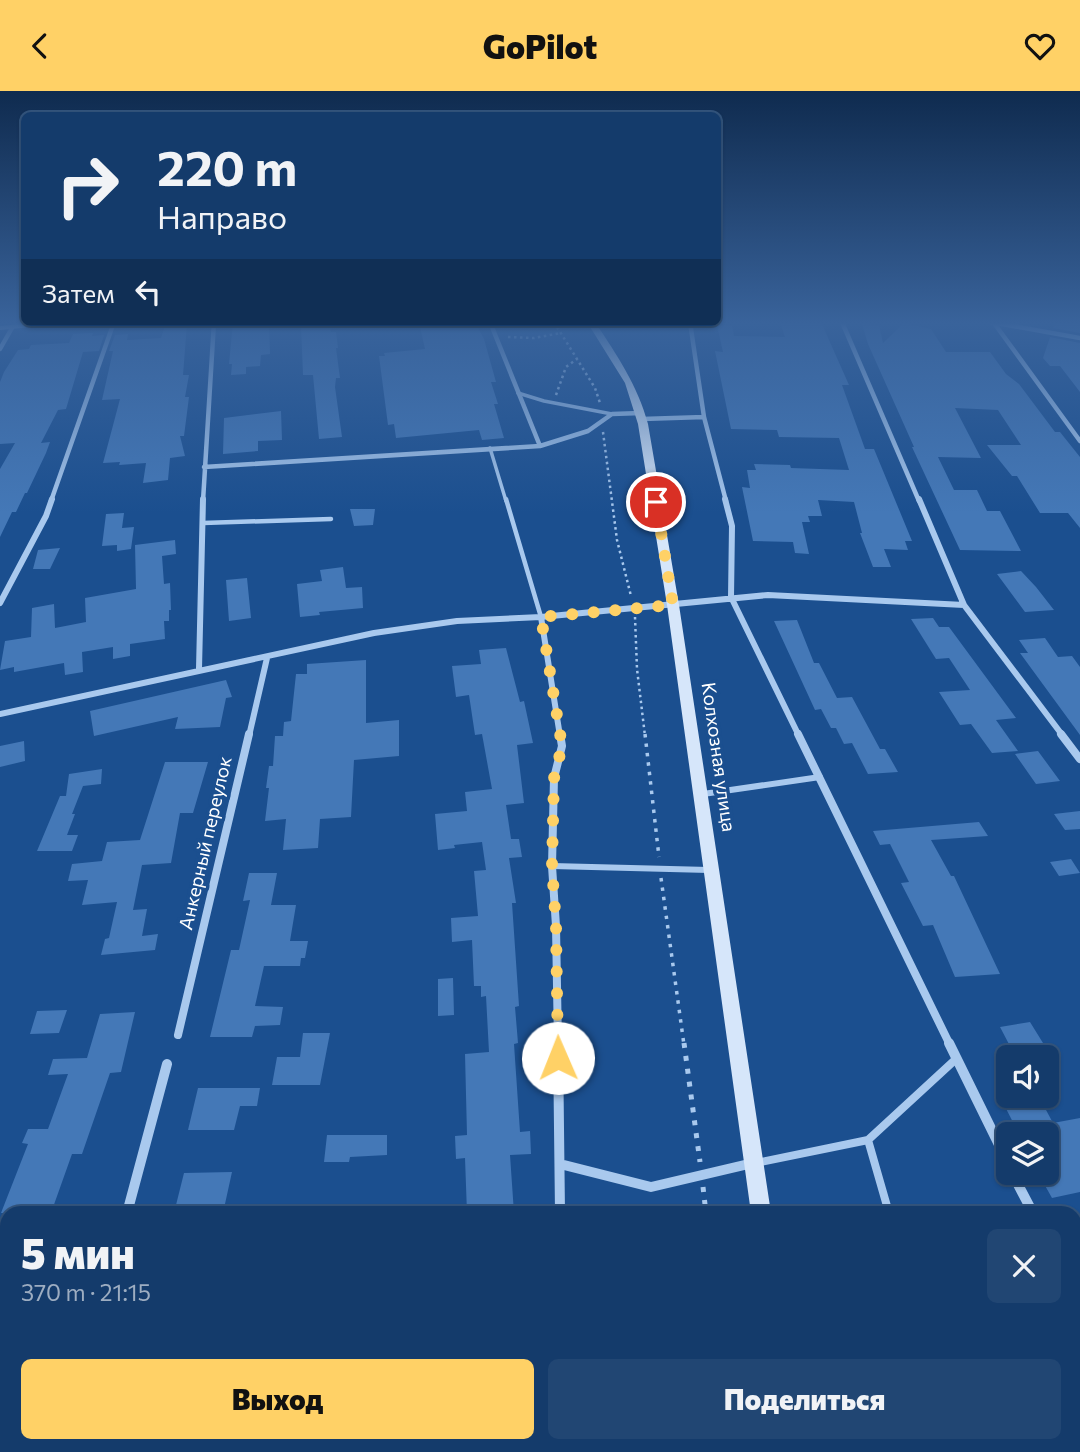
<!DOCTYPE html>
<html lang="ru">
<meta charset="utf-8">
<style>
body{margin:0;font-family:Commissioner,sans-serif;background:#214673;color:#f1f3f6;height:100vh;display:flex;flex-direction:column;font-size:26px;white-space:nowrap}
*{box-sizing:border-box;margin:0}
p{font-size:23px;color:#9dadc1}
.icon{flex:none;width:38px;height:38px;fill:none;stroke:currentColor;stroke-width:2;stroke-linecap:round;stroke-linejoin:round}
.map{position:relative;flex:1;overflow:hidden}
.drawer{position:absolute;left:0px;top:1115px;width:1082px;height:247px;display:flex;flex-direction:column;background:#143b6b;border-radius:21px 21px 0 0;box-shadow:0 2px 5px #0004,0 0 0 2px #33557e}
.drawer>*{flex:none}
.top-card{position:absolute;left:21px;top:21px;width:700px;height:214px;border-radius:10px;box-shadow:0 2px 5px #0004,0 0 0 2px #33557e;background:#143b6b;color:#f1f3f6;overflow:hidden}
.tools{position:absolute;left:996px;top:954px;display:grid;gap:14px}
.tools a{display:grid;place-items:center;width:63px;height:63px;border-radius:10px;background:#143b6b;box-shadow:0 2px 5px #0004,0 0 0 2px #33557e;font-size:35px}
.pin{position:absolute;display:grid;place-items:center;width:60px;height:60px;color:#fff;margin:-30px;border:4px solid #fff;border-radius:50%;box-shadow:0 2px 7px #0007}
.me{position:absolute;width:77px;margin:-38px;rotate:359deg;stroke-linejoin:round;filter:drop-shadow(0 0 5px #0008)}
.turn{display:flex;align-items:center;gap:24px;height:147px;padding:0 21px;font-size:32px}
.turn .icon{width:91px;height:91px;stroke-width:2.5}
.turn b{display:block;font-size:49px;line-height:60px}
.then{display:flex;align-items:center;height:66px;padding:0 21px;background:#0003;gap:14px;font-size:26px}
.round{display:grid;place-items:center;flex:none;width:74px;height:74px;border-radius:10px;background:#214673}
.summary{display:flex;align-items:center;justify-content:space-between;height:119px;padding:0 21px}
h1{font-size:42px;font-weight:800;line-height:52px}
.cta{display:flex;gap:14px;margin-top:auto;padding:14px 21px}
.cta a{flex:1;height:80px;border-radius:10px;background:#ffd166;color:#111;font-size:28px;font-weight:800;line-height:80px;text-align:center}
.cta a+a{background:#214673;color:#f1f3f6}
header{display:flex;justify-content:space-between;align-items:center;height:91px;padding:0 21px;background:#ffd166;color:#111;font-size:32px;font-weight:800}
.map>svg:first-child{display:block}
</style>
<header><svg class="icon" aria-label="back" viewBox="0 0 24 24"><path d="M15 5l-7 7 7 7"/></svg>GoPilot<svg class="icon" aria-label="heart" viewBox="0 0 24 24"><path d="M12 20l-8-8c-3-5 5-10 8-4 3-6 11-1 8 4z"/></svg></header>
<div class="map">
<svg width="1080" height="1361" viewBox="0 0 1080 1361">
<rect width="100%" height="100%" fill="#1b4f8f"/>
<!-- building -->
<path fill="#4478b7" d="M233 231H248V235L269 234 270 263 261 264 260 275 246 276V283L231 284 232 273H229Z
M419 231H435L436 234 475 231 484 248 496 291H491L498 313H494L504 347 482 349 479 339 396 347 394 333 388 334 379 265H385L384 262 425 258Z
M780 231H821L849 294H842L865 358H874L912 450H905L908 459 884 458 891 476H873L860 442H862L854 411 818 409 822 425H808L810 431H802L809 463 795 462 793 451 753 450 742 396 750 397 747 379H756L754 373 790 374 791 377 849 379 839 347 779 346 777 339 731 338 715 260 723 261 717 234H732L734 245 785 246Z
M1055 231 1080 233V242L1053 237Z
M329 232 331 241H336L338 257H336L340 287H336L335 296 342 346 319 348 313 284H303L301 234Z
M904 232 931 238 946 261H990L1006 283 1019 293 1055 341H1060L1080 366V437L1068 422H1040L1017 385H1012L987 354H1021L998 319 955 317 981 367 938 366 954 399H977L987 420H1000L1021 460 960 459 912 356H914L868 253 862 233 879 234 883 252Z
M187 233 183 284H189L185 306H189L184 345H180L185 365 170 367 168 389 143 392 146 372 119 374 120 371 103 372 120 308 102 309 113 260H109L115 244 128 243 127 249 161 247 165 235Z
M93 242 92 245 104 244 99 260 83 261 66 318 58 319 41 352 50 351 46 362 27 402H25L16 421H12L0 446V378L15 352 0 353V291L4 281 18 259 29 258 31 254 69 252 73 243Z
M1050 246 1080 252V301L1060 275H1050L1043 267Z
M281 320 282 349 258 350V360L223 363 224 327Z
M350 418H375L373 434 354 435Z
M124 422 122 437 134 436 131 458 117 460V454L102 455 106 423Z
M175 449 176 463 162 465 164 493 170 492 171 519H169V530H164L165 548 130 553V565L113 568V556L82 561 83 581 65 584 64 572 14 581V576L0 579 5 550 31 546 32 517 54 513 55 537 86 531 85 507 136 498 135 454Z
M60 457 50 478H33L38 459Z
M343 476 346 497 362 496 363 517 319 521 320 524 300 526 297 493 322 490 320 479Z
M1021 480 1036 496 1054 519 1025 521 997 483Z
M247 487 251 527 229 530 226 489Z
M933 527 939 536H949L1016 627 996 629 1018 660 992 662 971 633 960 634 939 601 970 599 949 567 936 568 911 528Z
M797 529 814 572H819L837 607 852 606 880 658H885L898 681 868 683 852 652 844 653 836 637H831L821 618 815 619 774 530Z
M1045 547 1058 566 1072 565 1080 576V644L1020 562H1028L1019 549Z
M506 557 520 611 524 610 533 652 517 654 524 712 506 714 511 748H519L522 766 509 767 516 812H512L519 915 515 916 518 952 514 953 520 1041 530 1040 531 1063 510 1064 514 1122H467L465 1067 456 1068 455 1045 467 1044 465 963 489 961 486 905 481 906V895H474L472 849 452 851 451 827 478 825 474 780 486 779 482 751 454 754 455 757 438 759 435 723 467 720 465 701 492 698 482 643 475 644 469 604 456 606 452 575 481 573 479 559Z
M366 569V632L399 629V665L354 669 351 726 320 728 318 757 283 759 286 728 265 730 269 697H266L269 675H273L275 645H283L284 631 291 630 296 583H307V573Z
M226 589 232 606 226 607 220 636 175 638 178 626 94 645 90 620Z
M24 650 25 670 0 676V655Z
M1038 660 1060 690 1036 693 1015 663Z
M165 671H208L193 722H180L171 772 142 774 133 819 147 818 142 845 158 843 155 859 101 864 105 848 109 847 117 811 82 814 88 789 68 790 72 773 102 770 107 751 140 749Z
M102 678 101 693 83 695 72 723H75L67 744H78L72 760H37L60 705H66L69 683Z
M1080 720V738L1065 739 1054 723Z
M979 731 988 745 931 749 951 785H954L1000 883 955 886 933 834 923 835 901 792 909 791 890 753 880 754 873 740Z
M1071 768 1080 782 1059 785 1050 771Z
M249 782H277L271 814H296L290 850H308L305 867H301L300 875H264L255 915 283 916 280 934 255 935 252 946H210L231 859H239L250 809 243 810Z
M453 887 454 924 438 925V888Z
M67 919 59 942 30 943 37 920Z
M135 921 121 981 110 982 82 1063H72L51 1122H1L28 1053 22 1052 28 1038H48L68 983 48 984 53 968 87 967 100 923Z
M1030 931 1043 952 1011 957 1000 936Z
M303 942H330L320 994H272L277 966H300Z
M198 997H260L257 1015H240L234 1039H188Z
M999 1004H1038L1053 1032 1080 1027V1101L1052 1107 1038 1082H1046V1035L1017 1039Z
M327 1044H387V1064L350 1066 349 1071H324Z
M232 1081 223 1122H174L184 1082Z"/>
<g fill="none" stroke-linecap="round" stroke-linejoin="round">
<!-- path-far2 -->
<path stroke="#a9c9ee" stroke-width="2.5" stroke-dasharray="2.5 3.5" stroke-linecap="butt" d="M554 231 595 297 600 312
M508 246 534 247 561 242
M556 304 566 276 577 268
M603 341 617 449 631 505
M635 526 637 578 645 645"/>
<!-- path-far1 -->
<path stroke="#a9c9ee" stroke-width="3.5" stroke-dasharray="3.5 6" stroke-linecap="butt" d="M645 643 659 766
M661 787 684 954"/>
<!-- path -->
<path stroke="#a9c9ee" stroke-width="5" stroke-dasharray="5 8" stroke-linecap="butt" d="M684 952 700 1071
M703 1096 706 1122
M730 1354 731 1361"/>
<!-- lane-far3 -->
<path stroke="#a9c9ee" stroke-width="3.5" d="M518 302 544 310 612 323
M490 357 506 410"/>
<!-- lane-far2 -->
<path stroke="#a9c9ee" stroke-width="4.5" d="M506 408 541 526
M203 432 331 428"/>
<!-- lane-far1 -->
<path stroke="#a9c9ee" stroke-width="6" d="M703 703 820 686
M552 775 709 779"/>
<!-- lane -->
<path stroke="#a9c9ee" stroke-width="8" d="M868 1049 889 1122
M756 1072 868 1049 956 968
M955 1354 957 1361"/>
<!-- street-far3 -->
<path stroke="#a9c9ee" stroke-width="4.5" d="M690 231 704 326 726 410
M842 231 919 410
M991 231 1080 247
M994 232 1080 350
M0 258 12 237
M642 328 704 326
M540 355 588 340 612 323 641 322
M204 376 540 355 490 231
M51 410 114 231
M203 410 214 231"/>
<!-- street-far2 -->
<path stroke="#a9c9ee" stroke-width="6" d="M725 408 732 435 731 506 799 645
M919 408 964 514 1063 645
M0 512 46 425 52 408
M541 526 560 645
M199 578 203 408
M0 623 374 542 457 530 541 526 768 504 964 514
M249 645 267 567"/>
<!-- street-far1 -->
<path stroke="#a9c9ee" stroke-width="8" d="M798 643 950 954
M1061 643 1080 668
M178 944 249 643
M558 954 556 835 552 775 554 687 562 655 560 643"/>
<!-- street -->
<path stroke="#a9c9ee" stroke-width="10" d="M558 952 560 1122
M949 952 1008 1072
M560 1073 651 1096 753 1072
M1012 1082 1033 1122
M127 1122 167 973
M1074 1206 1080 1217
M563 1354V1361
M63 1361 64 1354"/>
<!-- secondary -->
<path fill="#d6e6fa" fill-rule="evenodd" d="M44 231H85L0 239V235Z
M587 231H595C617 264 638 295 648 333L679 514 771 1122H751L667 514 638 333 625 292Z
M782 1354H806L807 1361H783Z"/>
</g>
<!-- sky -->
<linearGradient id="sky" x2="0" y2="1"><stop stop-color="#0f2b4f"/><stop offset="0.55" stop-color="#39639b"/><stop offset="1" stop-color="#39639b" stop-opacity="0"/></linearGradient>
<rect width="1080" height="422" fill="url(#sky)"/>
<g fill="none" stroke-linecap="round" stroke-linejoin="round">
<!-- route -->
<path stroke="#ffd166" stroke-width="12" stroke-dasharray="0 21.6" d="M558 967 556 835 552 775 554 687 562 655 541 526 673 514 656 411"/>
</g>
<g text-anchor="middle" stroke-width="7" stroke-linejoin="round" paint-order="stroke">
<!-- street labels -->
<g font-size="19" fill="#fff" stroke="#1b4f8f">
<text transform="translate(719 666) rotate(82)" y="7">Колхозная улица</text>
<text transform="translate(205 752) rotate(-77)" y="7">Анкерный переулок</text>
</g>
</g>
</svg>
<div class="tools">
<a><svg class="icon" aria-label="sound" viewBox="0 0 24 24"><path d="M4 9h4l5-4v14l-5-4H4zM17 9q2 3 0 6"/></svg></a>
<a><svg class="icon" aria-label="layers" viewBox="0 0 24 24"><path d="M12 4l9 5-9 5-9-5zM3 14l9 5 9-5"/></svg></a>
</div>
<div class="pin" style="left:656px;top:411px;background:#d93025"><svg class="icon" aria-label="arrive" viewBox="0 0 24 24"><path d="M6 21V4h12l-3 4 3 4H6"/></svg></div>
<svg class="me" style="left:558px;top:967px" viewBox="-20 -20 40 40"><circle r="19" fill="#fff"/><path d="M0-13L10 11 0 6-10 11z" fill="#ffd166"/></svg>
<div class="top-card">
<div class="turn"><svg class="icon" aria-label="right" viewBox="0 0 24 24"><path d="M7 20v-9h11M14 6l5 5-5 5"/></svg><div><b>220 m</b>Направо</div></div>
<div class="then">Затем<svg class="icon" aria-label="left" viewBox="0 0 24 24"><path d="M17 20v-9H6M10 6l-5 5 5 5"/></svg></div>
</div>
<section class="drawer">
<div class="summary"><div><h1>5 мин</h1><p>370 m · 21:15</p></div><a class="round"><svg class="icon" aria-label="close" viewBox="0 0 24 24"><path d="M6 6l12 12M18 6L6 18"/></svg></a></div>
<div class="cta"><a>Выход</a><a>Поделиться</a></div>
</section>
</div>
